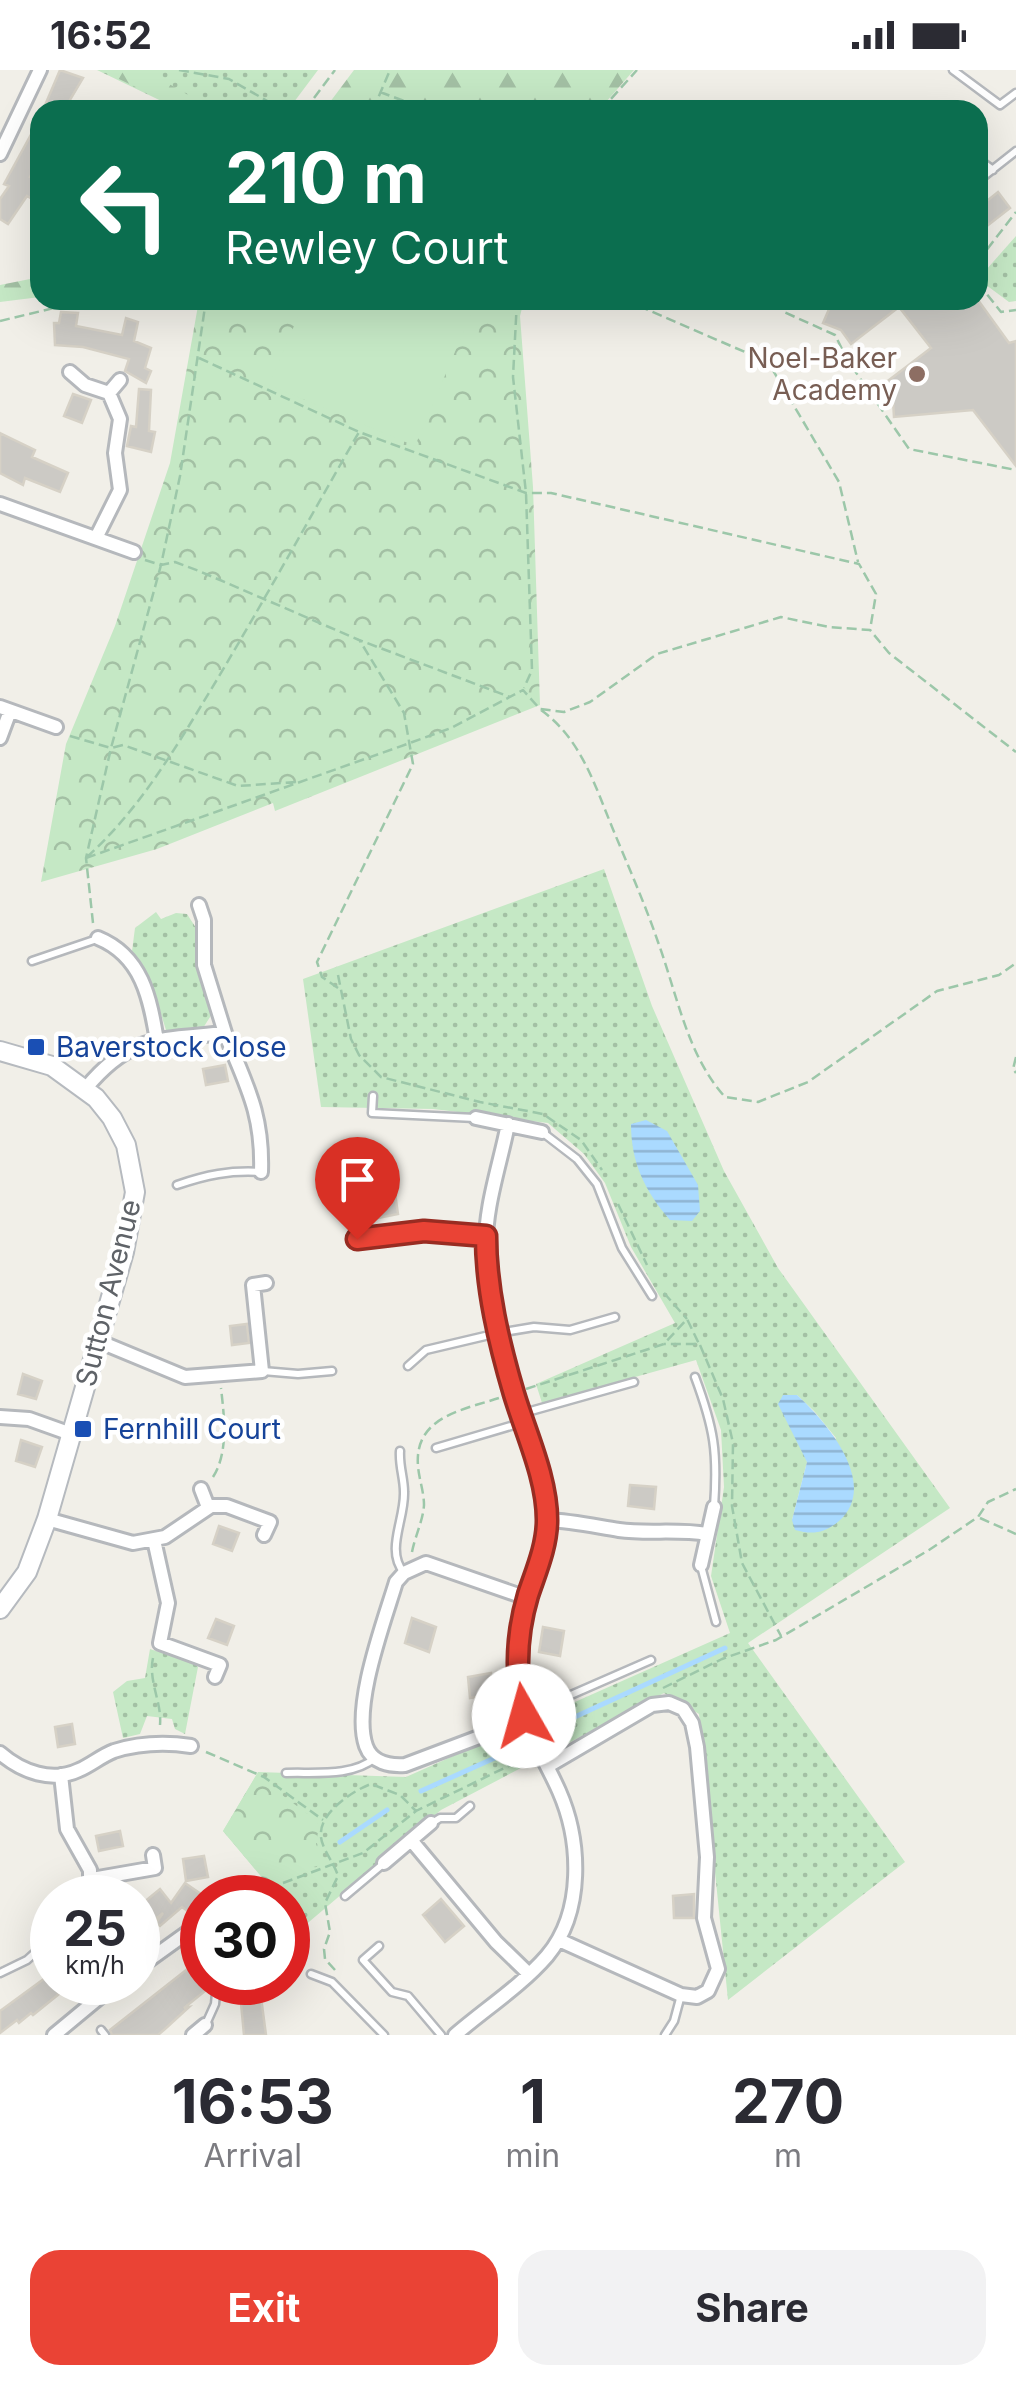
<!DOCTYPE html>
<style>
body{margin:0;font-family:Inter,sans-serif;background:#f2f2f3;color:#2b2b33;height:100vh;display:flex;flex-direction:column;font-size:38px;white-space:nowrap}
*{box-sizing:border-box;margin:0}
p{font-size:32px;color:#7c7c81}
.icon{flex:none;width:55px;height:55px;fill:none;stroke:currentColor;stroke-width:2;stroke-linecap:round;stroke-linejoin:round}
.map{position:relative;height:1965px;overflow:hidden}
.drawer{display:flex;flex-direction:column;background:#fff;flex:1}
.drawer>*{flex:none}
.guide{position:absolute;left:30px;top:30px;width:958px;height:210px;border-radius:30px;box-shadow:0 10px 40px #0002;background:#0b6e4f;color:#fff;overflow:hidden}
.speed{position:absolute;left:30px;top:1805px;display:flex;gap:20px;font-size:50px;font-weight:700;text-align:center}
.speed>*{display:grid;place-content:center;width:130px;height:130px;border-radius:50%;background:#fff;box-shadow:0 10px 40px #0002;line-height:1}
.speed small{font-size:25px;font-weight:400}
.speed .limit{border:15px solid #d22;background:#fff;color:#111}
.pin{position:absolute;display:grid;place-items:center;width:85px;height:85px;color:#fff;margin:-102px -42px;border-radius:50% 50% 50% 0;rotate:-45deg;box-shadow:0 0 10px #0007}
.pin .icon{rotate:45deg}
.me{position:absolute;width:110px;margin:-55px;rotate:353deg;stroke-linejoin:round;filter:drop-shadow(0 0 8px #0008)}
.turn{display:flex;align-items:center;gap:35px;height:210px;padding:0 30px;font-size:45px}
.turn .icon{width:130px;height:130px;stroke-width:2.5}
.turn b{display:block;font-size:70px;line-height:85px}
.eta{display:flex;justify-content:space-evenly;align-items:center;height:170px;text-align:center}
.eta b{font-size:60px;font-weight:700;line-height:70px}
.button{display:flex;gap:20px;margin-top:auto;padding:20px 30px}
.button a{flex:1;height:115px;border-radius:30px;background:#ea4335;color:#fff;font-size:40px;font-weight:700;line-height:115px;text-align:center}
.button a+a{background:#f2f2f3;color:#2b2b33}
.status{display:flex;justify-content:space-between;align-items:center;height:70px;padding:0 50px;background:#fff;direction:ltr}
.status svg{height:28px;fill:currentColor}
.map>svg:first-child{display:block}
</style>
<div class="status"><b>16:52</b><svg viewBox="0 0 49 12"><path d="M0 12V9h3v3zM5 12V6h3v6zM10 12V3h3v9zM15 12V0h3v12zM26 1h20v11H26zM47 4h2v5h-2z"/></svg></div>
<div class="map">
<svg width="1016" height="1965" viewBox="0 0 1016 1965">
<defs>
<pattern id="grass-dots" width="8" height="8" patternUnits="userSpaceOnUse" patternTransform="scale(2.5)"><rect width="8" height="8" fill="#c5e8c5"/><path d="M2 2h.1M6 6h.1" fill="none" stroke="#a3c0a4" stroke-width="1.8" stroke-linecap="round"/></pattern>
<pattern id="forest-firs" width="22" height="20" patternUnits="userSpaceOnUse" patternTransform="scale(2.5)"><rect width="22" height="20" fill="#c5e8c5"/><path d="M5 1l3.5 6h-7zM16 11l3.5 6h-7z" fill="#a3c0a4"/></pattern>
<pattern id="park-crowns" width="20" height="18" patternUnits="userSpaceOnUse" patternTransform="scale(2.5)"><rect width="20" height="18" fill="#c5e8c5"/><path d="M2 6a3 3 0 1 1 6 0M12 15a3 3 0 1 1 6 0" fill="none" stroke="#a3c0a4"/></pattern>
<pattern id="water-rules" width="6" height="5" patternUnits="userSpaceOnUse" patternTransform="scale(2.5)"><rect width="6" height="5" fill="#aadaff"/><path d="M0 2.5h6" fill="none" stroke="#8eb4d2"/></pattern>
</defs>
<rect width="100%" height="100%" fill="#f1efe8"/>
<!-- grass -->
<path fill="url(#grass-dots)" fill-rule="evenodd" d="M97 0H318L288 40H180Z
M1016 166V231L1009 232 978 209Z
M604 799 652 936 724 1101 778 1198 950 1438 748 1573 905 1792 728 1930 699 1644 664 1623 441 1740 303 1857 288 1838V1828L279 1827 223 1761 258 1702 406 1707 730 1563 711 1506 724 1417 721 1360 696 1290 542 1333 536 1314 675 1253 631 1177 605 1113 584 1084 548 1053 433 1039 321 1037 303 909ZM797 1325 814 1341 836 1368 792 1450 807 1392Z
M156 842 161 849 176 843 187 844 198 861 197 890 212 944 203 958 174 963 166 960 151 912 132 881 135 858Z
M150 1579 159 1582 163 1579 191 1589 198 1597 185 1664 175 1659 172 1649 147 1646 140 1664 123 1668 113 1622 127 1611 145 1608Z"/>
<!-- forest -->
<path fill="url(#forest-firs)" d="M100 0H145L214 40H184Z
M354 0H634L599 40H324Z
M40 207V227L0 232V215Z"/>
<!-- park -->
<path fill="url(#park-crowns)" d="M199 230H524L520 246 533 417 540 635 275 741 273 733 157 779 41 812 66 674 115 556 170 393Z
M256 1706 316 1750 319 1756 316 1774 324 1794 303 1800 269 1816 223 1761Z"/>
<!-- pitch -->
<path fill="#c5e8c5" d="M305 230H477L415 376 269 315Z"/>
<!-- water -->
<path fill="url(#water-rules)" d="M646 1050 667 1061 698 1115 700 1141 692 1151 670 1150C645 1121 631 1093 631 1054Z
M783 1325H797C827 1352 880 1415 839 1451 825 1463 813 1465 795 1460L792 1450 807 1392 778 1334Z"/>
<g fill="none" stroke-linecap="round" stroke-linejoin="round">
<!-- stream -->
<path stroke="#aadaff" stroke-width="5" d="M566 1651 725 1578
M421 1721 508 1682
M340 1772 387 1740"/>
</g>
<!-- building -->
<path fill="#cccac5" stroke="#d6d1c6" stroke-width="2.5" d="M60 0 83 8 64 40H43Z
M40 48V88L30 107 40 112V118L34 130 27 126 8 154 0 149V129L9 116 4 114Z
M998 122 1010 138 978 163V138Z
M833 230H978L1009 273 1016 271V396L973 340 894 347 893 330 880 317 931 278 899 237 851 274 841 260 823 253Z
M61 242 78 243 76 256 122 265 126 248 138 252 134 271 151 278 145 298 151 301 146 313 125 301 129 289 83 277 55 275 54 253H59Z
M139 319 151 320 149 361 155 362 151 382 127 376 131 356 136 357Z
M73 324 91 330 82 353 64 346Z
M0 363 35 380 32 387 68 403 60 422 25 408 23 415 0 403Z
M225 995 228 1011 206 1015 203 999Z
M395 1123 398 1144 363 1151 358 1128Z
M247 1254 249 1273 232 1275 230 1256Z
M23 1304 42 1311 36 1329 18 1324Z
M21 1370 42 1377 35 1397 16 1391Z
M630 1415 656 1417 654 1439 628 1436Z
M219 1456 239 1463 232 1481 213 1474Z
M412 1548 436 1557 429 1582 405 1573Z
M216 1549 234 1556 227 1575 208 1568Z
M543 1557 564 1561 560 1586 539 1582Z
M491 1603 493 1624 470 1628 468 1607Z
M72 1654 75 1674 58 1677 55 1657Z
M120 1761 123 1776 99 1781 96 1766Z
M204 1786 208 1807 186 1811 183 1789Z
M185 1813 204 1826 195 1839 189 1842 182 1837 160 1856 156 1853 163 1843 138 1864V1837L160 1819 171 1833Z
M694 1824V1848H674L673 1826Z
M441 1829 464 1856 445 1872 423 1845Z
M195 1893 202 1903V1912H210V1917L184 1938 189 1937 165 1959 158 1965H112L110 1960Z
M52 1903V1912H74L33 1945 31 1943 19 1953 17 1950 0 1963V1941Z
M239 1912H259L266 1965H244Z"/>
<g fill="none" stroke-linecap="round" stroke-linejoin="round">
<defs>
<path id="lane" d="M953 0 1000 35 1016 23
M902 40 906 36 911 40
M978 89 993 100
M978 111 1016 81
M32 891 97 869
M373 1026 372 1043 475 1048
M542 1062 577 1089 597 1114 622 1178 652 1226
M177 1115C206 1105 230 1100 261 1102
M408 1296 426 1280 498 1263 534 1257 570 1260 615 1247
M263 1301 298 1304 332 1301
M695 1307C714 1358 718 1382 714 1437
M520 1344 634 1312
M436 1378 521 1353
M400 1381C399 1396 404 1408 404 1422 405 1450 385 1480 404 1503
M701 1496 716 1552
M525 1645 651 1590
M286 1703C315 1702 352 1707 375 1688
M432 1753 440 1748H456L470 1736
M345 1826 383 1794
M379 1876 363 1890 392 1922 408 1926 441 1965
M0 1903 27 1890 39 1879
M311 1904 332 1912 384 1965
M206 1954 215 1934 217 1912
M101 1960 105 1965
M665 1965 674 1951 681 1925"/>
<path id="street" d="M0 84 40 0
M70 302 85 315 109 323 120 349 115 383 120 420 96 468
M109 323 120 310
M0 434 134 482
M0 637 56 657
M0 668 10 641
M98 868C142 886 150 928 157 971
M225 963C246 1015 263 1043 261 1102
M86 1018C131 964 159 970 225 963L204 895V850L199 835
M476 1048 542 1062
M357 1169 423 1161 486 1166
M98 1271 185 1307 262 1301 253 1215 266 1213
M0 1347 29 1349 71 1364
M201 1419 208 1437
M47 1449 133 1473 165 1467 211 1436H227L270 1452 264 1465
M547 1450C572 1451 594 1456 619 1460 647 1464 677 1459 707 1464
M154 1470 168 1533 160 1573 220 1595 215 1607
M701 1495 714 1437
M524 1646 503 1658 405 1695C390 1696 372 1693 366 1676 352 1636 384 1552 396 1512L404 1503 426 1493 527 1528
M0 1683C22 1702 52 1713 79 1700 91 1695 101 1686 114 1681 140 1673 164 1672 191 1676
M548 1696 652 1635 669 1633 683 1639 692 1653 697 1677 707 1787 704 1848 718 1899 708 1921 697 1927 681 1925 559 1870
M61 1705 67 1759 90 1800V1826
M411 1770 496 1872 529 1904
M384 1793 431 1753
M92 1809 155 1798 153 1785
M250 1828 268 1820
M138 1898 202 1852
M54 1965 118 1912
M193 1965 205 1955
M455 1965C485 1939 521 1916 547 1886 584 1842 581 1771 559 1721 544 1687 521 1654 518 1616 515 1587 520 1554 528 1526 535 1500 549 1474 546 1446 543 1413 532 1382 522 1350 506 1296 488 1238 486 1181 484 1139 500 1095 508 1054"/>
<path id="secondary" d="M0 981 52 996 96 1028 112 1048 126 1075 135 1122 124 1182 47 1449 27 1502 0 1539"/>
</defs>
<!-- lane casing -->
<use href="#lane" stroke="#b5b8bc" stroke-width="11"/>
<!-- street casing -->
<use href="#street" stroke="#b5b8bc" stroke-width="18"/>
<!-- secondary casing -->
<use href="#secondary" stroke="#b6babf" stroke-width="22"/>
<!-- path -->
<path stroke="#9cc7a9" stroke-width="2.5" stroke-dasharray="10 5" stroke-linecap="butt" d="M179 0 229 9 283 40
M380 22 428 40
M305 40 335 0
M373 40 390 0
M601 40 637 0
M795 40 797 38
M978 191 1016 142
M978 213 1001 242 1016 240
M517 230 513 307 526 423 532 600 524 618
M625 230 768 292 839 412 858 492
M775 230 783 240
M790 230 784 242 835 265 848 291 909 379 1016 400
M0 251 87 230
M199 288 359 362 526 423H551L859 494 876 524 870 560
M145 490 161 495 175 492 199 501 359 570 510 627
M541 640C576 665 591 704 606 742 623 785 643 828 658 872 677 924 687 985 725 1027L758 1032 808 1012 937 921 999 905 1016 893
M70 666 111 678 123 675 238 716 297 712
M87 787C143 736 179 672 218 608 266 527 312 444 359 362
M86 788 407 674 451 658 523 620 540 639 564 642 590 632 657 584 781 547 829 557 870 560 889 583 1016 682
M93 853 86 788 111 678 161 495 180 406 206 230
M338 905 351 969 359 985 381 1007 480 1032 543 1044 581 1070 602 1100
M338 918 322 907 317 892 413 694 404 643 360 571
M1016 987 1013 999 1016 1003
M618 1134 647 1195
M664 1223 687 1249
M700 1275 723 1329 733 1373 732 1436 742 1493 781 1566
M526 1319 664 1274 687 1249 699 1274H664
M213 1407C229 1382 224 1345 221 1318
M980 1448 1016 1464
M412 1482C415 1466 423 1451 424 1435 424 1422 419 1409 418 1396 414 1347 462 1340 499 1328
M153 1588C148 1611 162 1632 160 1655
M663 1618 722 1589 776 1570 929 1480 978 1447 988 1432 1016 1419
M552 1675 567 1667
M206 1682 264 1707 323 1750
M283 1813 363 1783 416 1741 527 1687
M335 1900 325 1889 324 1879 330 1862 325 1833 338 1806C334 1792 319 1776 321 1762 322 1741 354 1720 371 1714L400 1725 416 1741"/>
<!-- lane -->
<use href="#lane" stroke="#fff" stroke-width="6"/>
<!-- street -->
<use href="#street" stroke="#fff" stroke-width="12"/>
<!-- secondary -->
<use href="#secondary" stroke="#fff" stroke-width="18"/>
</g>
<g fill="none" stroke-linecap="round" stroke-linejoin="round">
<defs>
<path id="route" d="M357 1169 424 1161 486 1166C486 1219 499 1273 514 1324 526 1364 547 1408 547 1450 547 1476 536 1501 528 1525 516 1565 515 1606 524 1646"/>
</defs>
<!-- route casing -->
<use href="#route" stroke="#982c22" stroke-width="25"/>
<!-- route -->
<use href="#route" stroke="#ea4335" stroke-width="18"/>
</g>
<!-- markers -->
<circle fill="#8d6e63" stroke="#fff" stroke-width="4" cx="917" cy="304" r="10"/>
<g fill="#1a4fb4" stroke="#fff" stroke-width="4">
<rect x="26" y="967" width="20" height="20" rx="5"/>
<rect x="73" y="1349" width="20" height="20" rx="5"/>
</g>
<g text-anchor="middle" stroke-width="9" stroke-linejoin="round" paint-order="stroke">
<!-- education labels -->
<g font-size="28" fill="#785e54" stroke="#fff" text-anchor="end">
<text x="897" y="298">Noel-Baker<tspan x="897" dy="32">Academy</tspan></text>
</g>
<!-- transit labels -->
<g font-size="28" fill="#164399" stroke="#fff" text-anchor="start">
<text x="56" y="987">Baverstock Close</text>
<text x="103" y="1369">Fernhill Court</text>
</g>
<!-- street labels -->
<g font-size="28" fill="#5f6368" stroke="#fff">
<text transform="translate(108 1223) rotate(-76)" y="10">Sutton Avenue</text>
</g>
</g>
</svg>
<div class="speed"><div>25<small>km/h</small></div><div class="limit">30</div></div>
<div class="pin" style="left:357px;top:1169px;background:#d93025"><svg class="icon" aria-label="arrive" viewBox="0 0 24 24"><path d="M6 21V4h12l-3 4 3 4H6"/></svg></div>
<svg class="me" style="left:524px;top:1646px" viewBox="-20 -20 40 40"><circle r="19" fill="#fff"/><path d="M0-13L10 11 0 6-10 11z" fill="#ea4335"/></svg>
<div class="guide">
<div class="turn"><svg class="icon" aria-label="left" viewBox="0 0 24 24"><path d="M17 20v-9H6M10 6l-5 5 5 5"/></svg><div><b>210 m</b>Rewley Court</div></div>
</div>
</div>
<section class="drawer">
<div class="eta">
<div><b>16:53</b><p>Arrival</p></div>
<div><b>1</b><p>min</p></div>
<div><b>270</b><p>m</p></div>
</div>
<div class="button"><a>Exit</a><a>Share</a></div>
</section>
